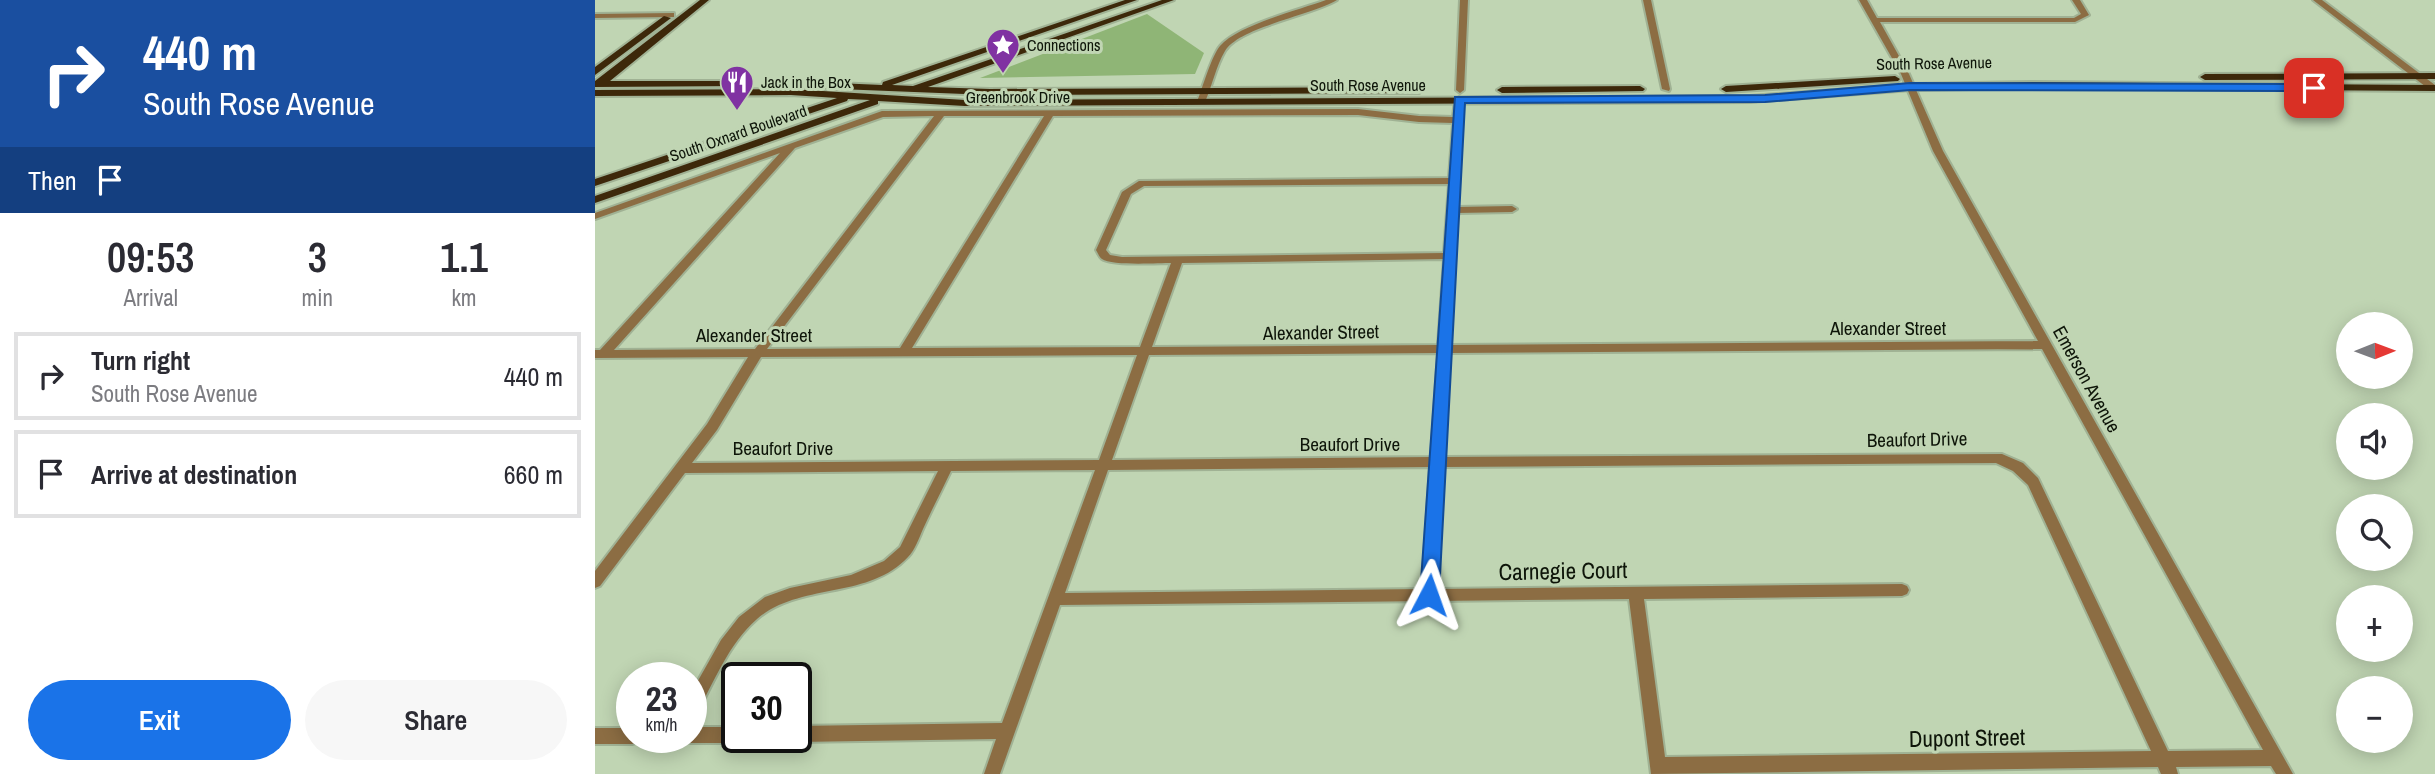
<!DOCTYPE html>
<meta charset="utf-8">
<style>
body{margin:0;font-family:"Archivo Narrow",sans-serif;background:#f7f7f7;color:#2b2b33;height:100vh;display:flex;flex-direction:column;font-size:26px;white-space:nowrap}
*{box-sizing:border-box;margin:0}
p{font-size:23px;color:#7c7c81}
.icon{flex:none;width:38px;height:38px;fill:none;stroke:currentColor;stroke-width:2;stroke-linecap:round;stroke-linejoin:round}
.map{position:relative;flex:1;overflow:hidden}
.details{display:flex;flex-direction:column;background:#fff;width:595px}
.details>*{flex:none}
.hud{background:#1a4fa0;color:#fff;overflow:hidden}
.needle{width:46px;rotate:89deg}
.tools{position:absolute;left:1741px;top:312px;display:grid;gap:14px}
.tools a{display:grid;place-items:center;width:77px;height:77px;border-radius:50%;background:#fff;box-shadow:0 4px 18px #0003;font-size:35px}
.speed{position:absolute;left:21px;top:662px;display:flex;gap:14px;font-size:35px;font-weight:700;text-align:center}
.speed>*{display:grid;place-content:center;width:91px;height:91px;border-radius:50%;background:#fff;box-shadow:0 4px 18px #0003;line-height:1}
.speed small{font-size:18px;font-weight:400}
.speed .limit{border:4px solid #111;border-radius:10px;background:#fff;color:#111}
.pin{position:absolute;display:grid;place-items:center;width:60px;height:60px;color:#fff;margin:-30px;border-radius:14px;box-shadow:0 4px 10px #0006}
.me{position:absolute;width:77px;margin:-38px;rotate:4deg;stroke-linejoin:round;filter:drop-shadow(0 0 5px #0008)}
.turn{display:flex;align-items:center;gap:24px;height:147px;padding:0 28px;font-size:32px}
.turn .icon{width:91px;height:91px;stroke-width:2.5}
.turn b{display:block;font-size:49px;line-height:60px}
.then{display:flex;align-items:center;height:66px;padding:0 28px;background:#0003;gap:14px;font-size:26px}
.eta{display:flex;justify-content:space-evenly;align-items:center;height:119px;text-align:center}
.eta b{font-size:42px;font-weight:600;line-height:49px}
.action{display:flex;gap:14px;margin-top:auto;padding:14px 28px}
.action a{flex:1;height:80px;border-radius:42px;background:#1a73e8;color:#fff;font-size:28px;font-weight:600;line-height:80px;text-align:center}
.action a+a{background:#f7f7f7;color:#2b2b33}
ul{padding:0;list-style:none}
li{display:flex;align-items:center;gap:21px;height:88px;margin:0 14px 10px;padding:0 14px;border:4px solid #e1e1e2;border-radius:0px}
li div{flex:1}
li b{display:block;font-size:26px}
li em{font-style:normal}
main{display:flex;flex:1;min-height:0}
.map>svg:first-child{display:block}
</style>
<main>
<section class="details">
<div class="hud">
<div class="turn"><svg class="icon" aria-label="right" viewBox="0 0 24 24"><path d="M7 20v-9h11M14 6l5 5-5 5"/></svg><div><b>440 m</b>South Rose Avenue</div></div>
<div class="then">Then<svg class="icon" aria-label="arrive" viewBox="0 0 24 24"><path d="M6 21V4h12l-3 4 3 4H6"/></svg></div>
</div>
<div class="eta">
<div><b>09:53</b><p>Arrival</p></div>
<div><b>3</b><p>min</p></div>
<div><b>1.1</b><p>km</p></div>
</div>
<ul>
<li><svg class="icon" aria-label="right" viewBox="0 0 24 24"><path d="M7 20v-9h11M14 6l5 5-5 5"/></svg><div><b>Turn right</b><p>South Rose Avenue</p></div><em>440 m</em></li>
<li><svg class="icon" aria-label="arrive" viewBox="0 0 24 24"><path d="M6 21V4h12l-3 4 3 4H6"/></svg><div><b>Arrive at destination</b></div><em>660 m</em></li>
</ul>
<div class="action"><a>Exit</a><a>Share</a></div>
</section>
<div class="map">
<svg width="1840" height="774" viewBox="0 0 1840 774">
<rect width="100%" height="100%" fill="#c0d5b3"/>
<!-- green -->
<path fill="#8fb576" d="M552 14 609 53 600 74 385 78Z"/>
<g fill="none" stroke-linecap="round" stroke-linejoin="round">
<defs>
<path id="minor" d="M731 0H742C718 15 644 27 630 51 621 66 617 86 610 102L603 104 602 102C607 89 617 55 625 46 643 25 704 10 731 0Z
M865 0H873L869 90 865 93 861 90Z
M1048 0H1056L1075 89 1074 91 1067 89Z
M1264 0H1272L1282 18H1479L1486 14 1477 0H1485L1494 15 1480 22H1285L1314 74 1348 151 1698 774H1681L1676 766 1581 767 1583 774H1566L1563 767 1056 774 1034 599 465 605 405 774H389L401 739 201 742 195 740 194 737H201V726L407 723 500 470 356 471C347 490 337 509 328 529 324 538 320 550 313 557 273 600 205 582 162 619 134 643 119 682 102 713L96 715V693L126 640 144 617 170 597 195 588 256 575 289 561 305 547 343 471 90 473 5 586 0 588V571L112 424 153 357 0 358V350H5L185 153 0 219V213L287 111 763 109 824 116 858 117 860 100 864 97 868 100 863 207 917 206 922 209 917 212 862 213 855 345 1443 341 1338 151 1306 74ZM763 115 824 122 858 123 854 178 544 181 527 192 501 250C503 253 504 257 507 259 516 266 563 263 576 263L545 347 317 348 458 116ZM339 116 160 349 19 350 200 148 288 117ZM349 116H449L305 348 172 349ZM854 184 849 253 527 257 515 255 511 250 536 194 549 186ZM849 259 843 345 557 347 587 263ZM1447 349 1668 750 1573 751 1443 478 1428 463 1407 454 849 457 855 353ZM843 353 836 457 517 460 554 355ZM542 355 504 460 97 463 122 430 166 357ZM1401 463 1418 471 1433 485 1556 751 1070 757 1049 599 1307 596 1312 594 1314 590 1312 586 1307 584 842 589 848 467ZM835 467 827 589 470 593 513 470Z
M1718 0H1727L1840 85V90H1835Z
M79 13V17H76L0 18V14Z
M96 727H142V737H149L148 741 142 743H96L90 741 89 737H96Z
M0 728H37V737H45L43 742 37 744H0Z"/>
<path id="major" d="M105 0H114L15 81H142L145 82V86L0 87V81Z
M530 0H542L297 85 318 86 567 0H579L333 87 395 89 824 87 829 90 824 93 395 95 218 88 213 85 218 82 287 85 288 82Z
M69 16 76 18 0 75V67Z
M1840 73V79L1610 80 1605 77 1610 74Z
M1300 76 1305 79 1303 81 1131 92 1126 89 1131 86Z
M1437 82 1840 85V91L1437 88 1316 90 1155 102 370 106 283 101V104L0 203V196L275 100 253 99 252 101 0 186V179L242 98 196 95 0 96V90L196 89 370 100 1155 96 1316 84Z
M1045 86 1050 89 1048 91 907 93 902 90 907 87Z"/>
</defs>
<!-- minor casing -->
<use href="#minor" stroke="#a0b294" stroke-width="4"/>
<!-- major casing -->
<use href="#major" stroke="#a0b294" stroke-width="4"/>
<!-- minor -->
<use href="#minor" fill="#8c6d43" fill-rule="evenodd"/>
<!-- major -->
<use href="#major" fill="#3d280a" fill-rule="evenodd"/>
</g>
<!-- route -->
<path fill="#1a73e8" stroke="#114b97" stroke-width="2" d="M1315 83 1719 84 1725 88 1719 91 1315 90 1170 102 870 103 844 595 841 601 834 603 827 601 825 595 860 97 1170 95Z"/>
<!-- icons -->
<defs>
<symbol id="sight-pin" viewBox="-11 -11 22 30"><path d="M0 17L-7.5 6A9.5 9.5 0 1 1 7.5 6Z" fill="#8032a2" stroke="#c0d5b3"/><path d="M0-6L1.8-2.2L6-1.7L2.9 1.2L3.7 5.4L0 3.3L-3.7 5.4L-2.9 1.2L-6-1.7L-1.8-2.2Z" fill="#fff"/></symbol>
<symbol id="restaurant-pin" viewBox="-11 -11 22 30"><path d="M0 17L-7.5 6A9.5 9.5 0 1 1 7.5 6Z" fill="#8032a2" stroke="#c0d5b3"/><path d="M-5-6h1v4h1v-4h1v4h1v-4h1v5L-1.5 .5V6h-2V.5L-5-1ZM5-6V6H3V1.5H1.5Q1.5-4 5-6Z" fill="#fff"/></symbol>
</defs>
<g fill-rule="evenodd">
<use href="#sight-pin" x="389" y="26" width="38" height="52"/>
<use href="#restaurant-pin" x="123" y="63" width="38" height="52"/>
</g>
<g text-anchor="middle" stroke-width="6" stroke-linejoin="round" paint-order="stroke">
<!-- far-poi labels -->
<g font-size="16" fill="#0e1509" stroke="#c0d5b3" text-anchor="start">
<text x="432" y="51">Connections</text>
<text x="166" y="88">Jack in the Box</text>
</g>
<!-- far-street labels -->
<g font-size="16" fill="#0e1509" stroke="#c0d5b3">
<text transform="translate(1339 63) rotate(-1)" y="6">South Rose Avenue</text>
<text x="773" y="91">South Rose Avenue</text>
<text x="423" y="103">Greenbrook Drive</text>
<text transform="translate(143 133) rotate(-19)" y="6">South Oxnard Boulevard</text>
</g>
<!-- street labels -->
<g font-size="19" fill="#0e1509" stroke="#c0d5b3">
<text x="1293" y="335">Alexander Street</text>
<text transform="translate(726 332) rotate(-1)" y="7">Alexander Street</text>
<text x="159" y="342">Alexander Street</text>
<text transform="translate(1492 379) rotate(61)" y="7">Emerson Avenue</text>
<text transform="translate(1322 439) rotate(-1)" y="7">Beaufort Drive</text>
<text x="755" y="451">Beaufort Drive</text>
<text x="188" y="455">Beaufort Drive</text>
</g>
<!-- near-street labels -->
<g font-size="23" fill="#0e1509" stroke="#c0d5b3">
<text transform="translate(968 571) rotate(-1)" y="8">Carnegie Court</text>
<text transform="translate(1372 738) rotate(-1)" y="8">Dupont Street</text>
</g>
</g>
</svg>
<div class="tools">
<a><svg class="needle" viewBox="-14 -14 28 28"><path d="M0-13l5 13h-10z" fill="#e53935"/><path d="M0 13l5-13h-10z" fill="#7c7c81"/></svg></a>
<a><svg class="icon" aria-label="sound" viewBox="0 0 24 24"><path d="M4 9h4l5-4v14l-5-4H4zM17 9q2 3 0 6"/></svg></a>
<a><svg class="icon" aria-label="search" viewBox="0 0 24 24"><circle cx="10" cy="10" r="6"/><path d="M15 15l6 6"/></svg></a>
<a>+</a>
<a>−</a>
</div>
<div class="speed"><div>23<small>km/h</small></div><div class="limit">30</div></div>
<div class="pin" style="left:1719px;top:88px;background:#d93025"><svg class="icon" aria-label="arrive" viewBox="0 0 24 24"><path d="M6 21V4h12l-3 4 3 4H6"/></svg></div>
<svg class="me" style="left:834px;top:595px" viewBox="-20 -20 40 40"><path d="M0-17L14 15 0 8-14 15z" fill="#1a73e8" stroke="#fff" stroke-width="4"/></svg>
</div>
</main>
